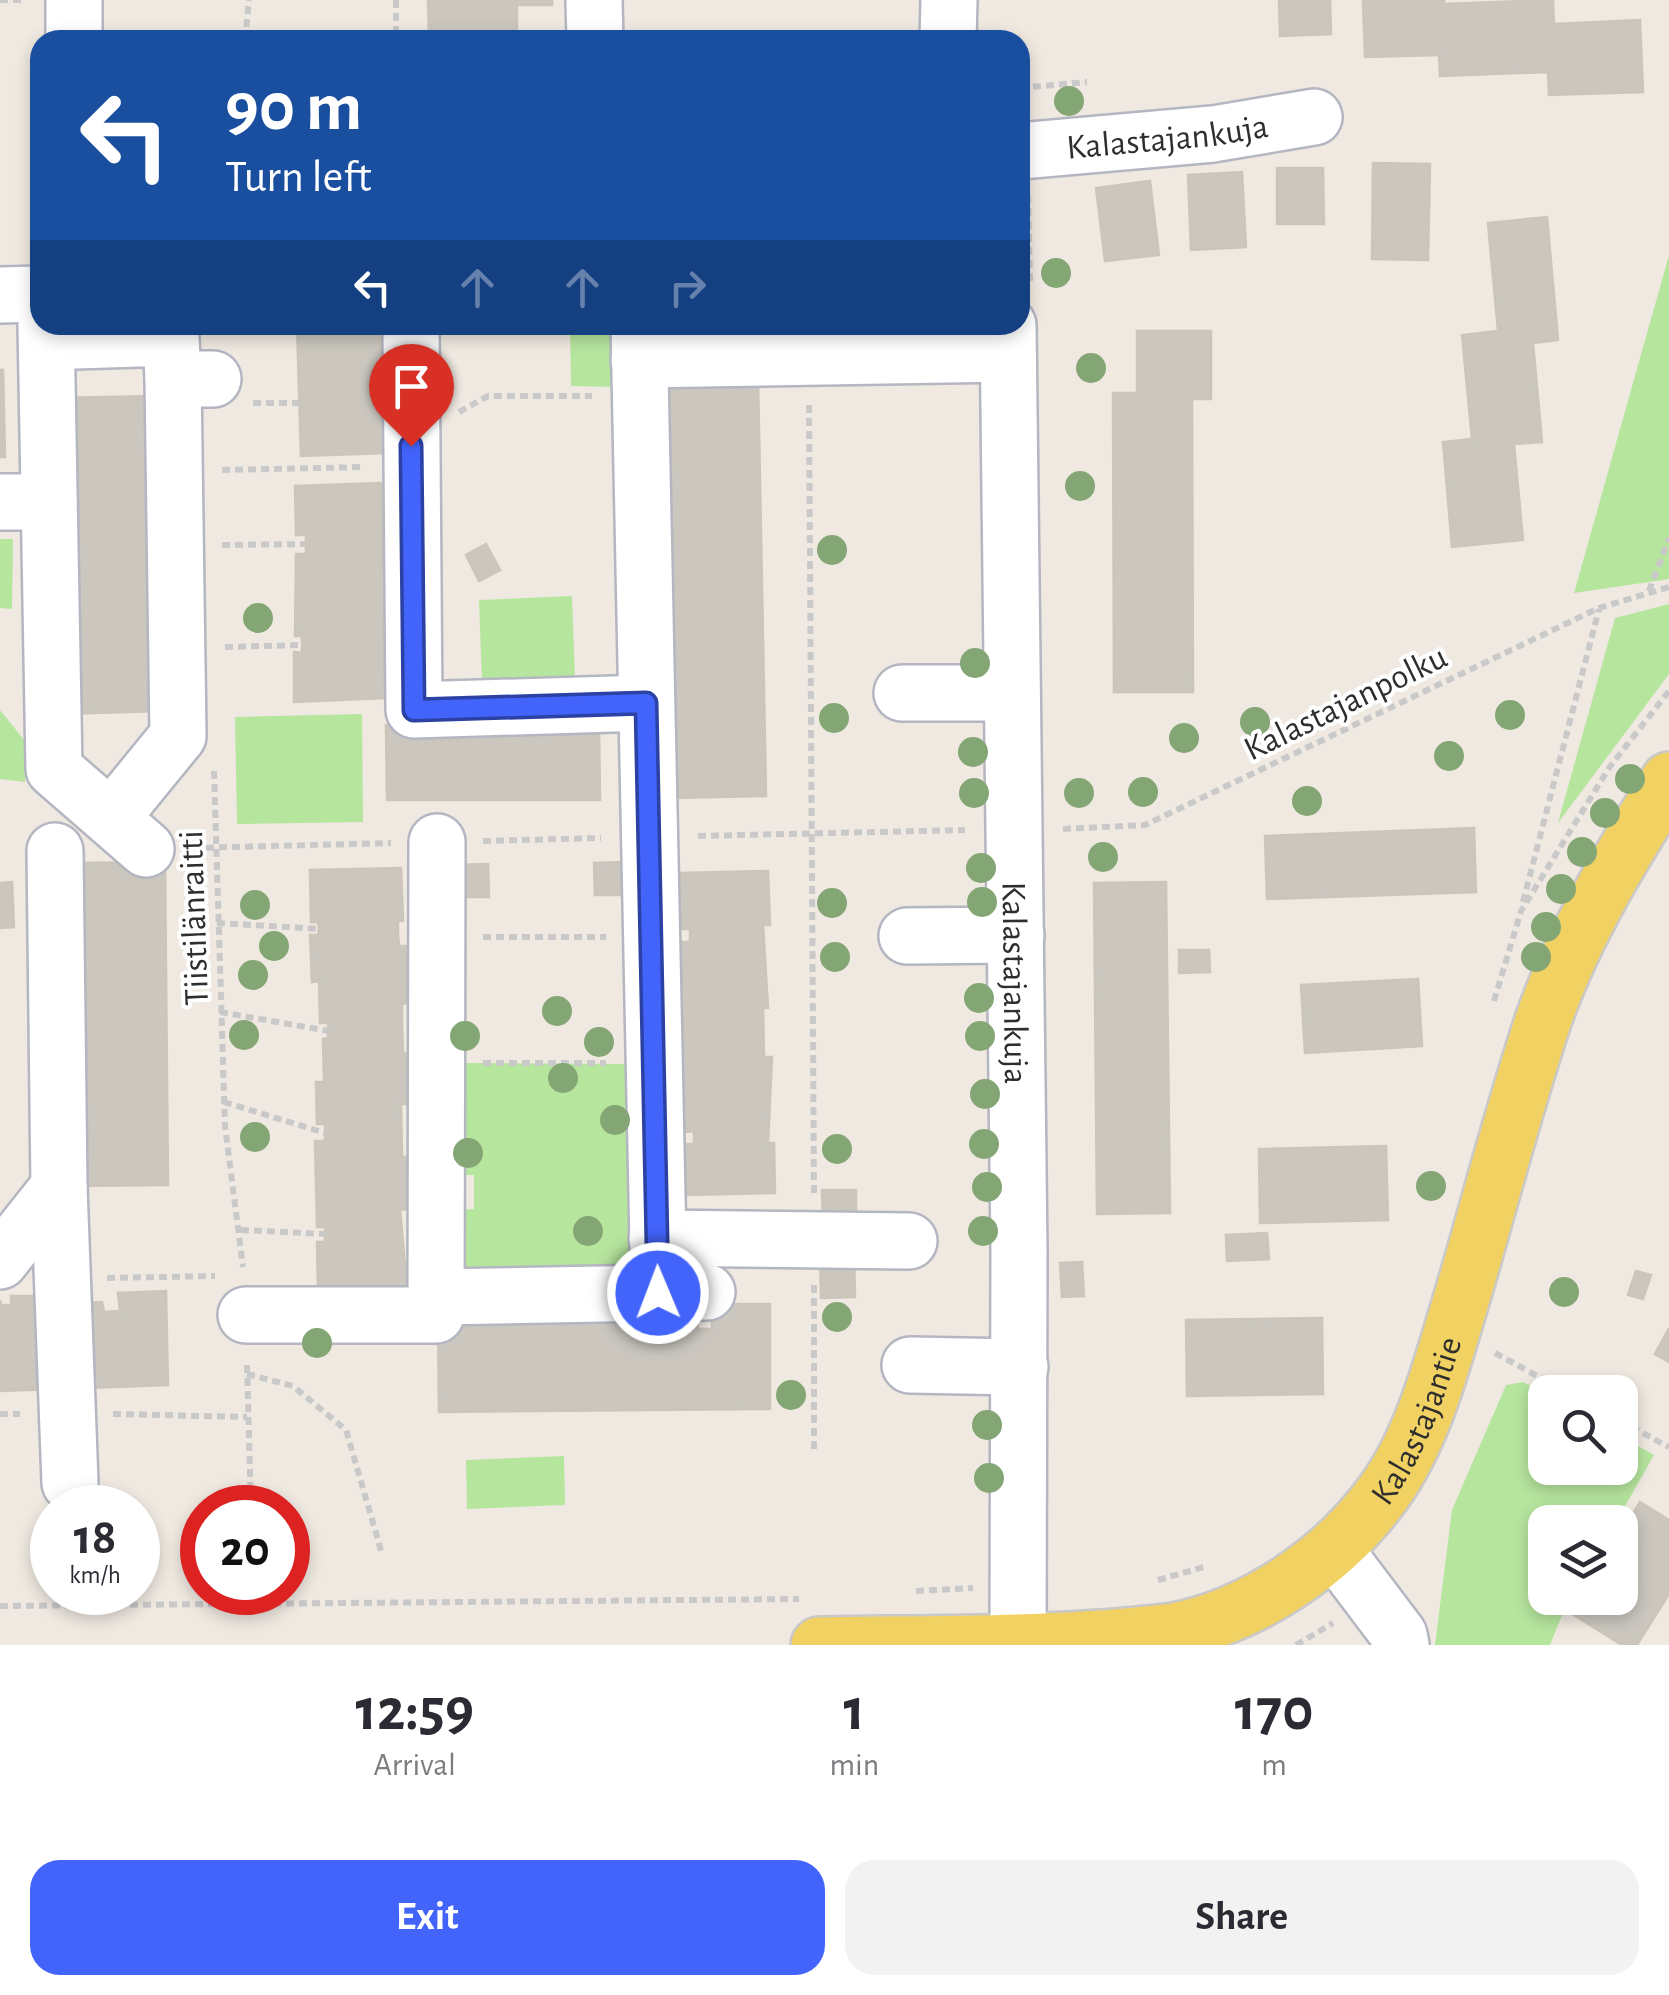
<!DOCTYPE html>
<meta charset="utf-8">
<style>
body{margin:0;font-family:"Alegreya Sans",sans-serif;background:#f2f2f3;color:#2b2b33;height:100vh;display:flex;flex-direction:column;font-size:38px;white-space:nowrap}
*{box-sizing:border-box;margin:0}
p{font-size:32px;color:#7c7c81}
.icon{flex:none;width:55px;height:55px;fill:none;stroke:currentColor;stroke-width:2;stroke-linecap:round;stroke-linejoin:round}
.map{position:relative;height:1645px;overflow:hidden}
.details{display:flex;flex-direction:column;background:#fff;flex:1}
.details>*{flex:none}
.top-card{position:absolute;left:30px;top:30px;width:1000px;height:305px;border-radius:30px;box-shadow:0 5px 15px #0003;background:#1a4fa0;color:#fff;overflow:hidden}
.tools{position:absolute;left:1528px;top:1375px;display:grid;gap:20px}
.tools a{display:grid;place-items:center;width:110px;height:110px;border-radius:20px;background:#fff;box-shadow:0 5px 15px #0003;font-size:50px}
.speed{position:absolute;left:30px;top:1485px;display:flex;gap:20px;font-size:50px;font-weight:700;text-align:center}
.speed>*{display:grid;place-content:center;width:130px;height:130px;border-radius:50%;background:#fff;box-shadow:0 5px 15px #0003;line-height:1}
.speed small{font-size:25px;font-weight:400}
.speed .limit{border:15px solid #d22;background:#fff;color:#111}
.pin{position:absolute;display:grid;place-items:center;width:85px;height:85px;color:#fff;margin:-102px -42px;border-radius:50% 50% 50% 0;rotate:-45deg;box-shadow:0 0 10px #0007}
.pin .icon{rotate:45deg}
.me{position:absolute;width:110px;margin:-55px;rotate:359deg;stroke-linejoin:round;filter:drop-shadow(0 0 8px #0008)}
.turn{display:flex;align-items:center;gap:35px;height:210px;padding:0 30px;font-size:45px}
.turn .icon{width:130px;height:130px;stroke-width:2.5}
.turn b{display:block;font-size:70px;line-height:85px}
.lanes{display:flex;align-items:center;height:95px;padding:0 30px;background:#0003;justify-content:center;gap:50px;direction:ltr}
.lanes .off{opacity:.35}
.eta{display:flex;justify-content:space-evenly;align-items:center;height:170px;text-align:center}
.eta b{font-size:60px;font-weight:600;line-height:70px}
.primary-button{display:flex;gap:20px;margin-top:auto;padding:20px 30px}
.primary-button a{flex:1;height:115px;border-radius:30px;background:#4264fb;color:#fff;font-size:40px;font-weight:600;line-height:115px;text-align:center}
.primary-button a+a{background:#f2f2f3;color:#2b2b33}
.map>svg:first-child{display:block}
</style>
<div class="map">
<svg width="1669" height="1645" viewBox="0 0 1669 1645">
<rect width="100%" height="100%" fill="#efe9e1"/>
<!-- green -->
<path fill="#b6e59e" d="M1669 255V579L1574 593Z
M570 325H614L615 387 571 386Z
M0 539H13L12 609 0 608Z
M572 596 575 678 482 682 479 600Z
M1669 604V674L1558 823 1615 618Z
M0 710 25 741V782L0 779Z
M362 714 363 822 237 824 235 717Z
M460 1063 630 1064 628 1274 457 1273V1210L474 1209V1175H459Z
M1523 1382 1545 1394V1468H1620V1436L1654 1455 1616 1522H1545V1598H1569L1550 1645H1435L1452 1510 1506 1385Z
M564 1456 565 1505 467 1509 466 1460Z"/>
<!-- building -->
<path fill="#cbc7bf" stroke="#cbc5ba" stroke-width="2.5" d="M428 0H552V5H517V40H429Z
M1279 0H1330L1331 34 1280 36Z
M1363 0H1444V4L1553 0 1554 24 1640 20 1643 92 1549 95 1548 72 1440 76 1439 55 1365 57Z
M1373 163 1430 164 1428 260 1372 259Z
M1277 168H1323L1324 224H1277Z
M1242 172 1246 247 1191 250 1188 175Z
M1150 181 1159 255 1105 261 1096 188Z
M1547 217 1558 340 1533 343 1542 442 1514 444 1523 540 1452 547 1443 442 1472 439 1462 335 1498 331 1488 223Z
M297 325H380L385 453 301 456Z
M666 325H753V334H666Z
M1137 331H1211V399H1192L1193 692H1114L1113 393H1137Z
M0 370H3L5 457H0Z
M758 376 766 796 672 798 664 378Z
M154 396 161 711 59 714 67 562H78V538H70L68 462H79V435H58V398Z
M381 483 385 698 294 702V652L302 653V636H295L296 554H306V535H296L295 486Z
M486 544 500 570 479 581 466 555Z
M599 724 600 800H387L386 725Z
M1474 828 1476 892 1267 899 1265 836Z
M165 862 168 1185 78 1186 75 863Z
M626 862 627 895H595L594 863Z
M488 864 489 897H457L456 865Z
M401 868 403 921H398V934L399 946H407L408 1003 402 1004V1025L403 1053H409L411 1104H401L402 1157H408L409 1209 400 1210 407 1289 318 1292 317 1242H325V1227H317L315 1141H325V1124H317L316 1082H324L323 1039 328 1038V1023H320L319 981 312 982 310 935H318L319 929 318 922H311L310 870Z
M768 871 770 925H763L768 1008H763L764 1057H772L768 1143H774L775 1193 686 1195 685 1144H694V1131L685 1132V1090H676L675 1045 684 1044V1027H675L674 983H682V942H690V929H681L680 873Z
M12 882 14 927 0 928V883Z
M1166 882 1170 1213 1097 1214 1094 883Z
M1179 950H1209L1210 972 1179 973Z
M1418 979 1422 1046 1305 1053 1301 985Z
M1386 1146 1388 1220 1260 1223 1259 1149Z
M822 1190H856V1225L823 1226Z
M1267 1233 1269 1259 1227 1261 1226 1235Z
M854 1255 855 1297 821 1298 820 1256Z
M1082 1262 1084 1296 1062 1297 1060 1263Z
M1636 1271 1651 1275 1643 1299 1628 1295Z
M166 1291 168 1385 0 1391V1300L1 1305H11V1296H56V1304L102 1302 104 1312 120 1311 118 1293Z
M712 1304H770V1409L439 1412 438 1325 544 1324V1313L697 1320 698 1329H712Z
M1322 1318 1323 1394 1187 1396 1186 1320Z
M1669 1328V1362L1655 1354Z
M1640 1502 1669 1520V1594L1637 1645H1622L1571 1613 1581 1598H1620V1534Z"/>
<g fill="none" stroke-linecap="round" stroke-linejoin="round">
<defs>
<g id="minor">
<path d="M74 0V40"/>
<path d="M594 0 595 40"/>
<path d="M948 40 949 0"/>
<path id="s1" d="M1020 151 1213 134 1314 117"/>
<path d="M0 295 40 294"/>
<path d="M46 325 54 769 146 849"/>
<path d="M75 325V341L171 338 173 379"/>
<path d="M411 325 414 710 646 703"/>
<path d="M639 325 659 1293"/>
<path id="s2" d="M1008 325 1019 1251 1018 1642"/>
<path d="M639 360 1008 354"/>
<path d="M0 502H49"/>
<path d="M902 693H1012"/>
<path d="M111 818 178 736 173 379H213"/>
<path d="M55 851 59 1187 70 1483"/>
<path d="M907 936 1016 935"/>
<path d="M657 1238 909 1241"/>
<path d="M0 1261 59 1187"/>
<path d="M436 1297 707 1292"/>
<path d="M246 1315H436L437 842"/>
<path d="M910 1365 1020 1367"/>
<path d="M1334 1549 1399 1635 1401 1645"/>
</g>
<g id="major">
<path id="s3" d="M819 1645C933 1643 1063 1645 1174 1631 1256 1615 1336 1559 1384 1492 1423 1438 1441 1367 1460 1304 1488 1210 1512 1114 1543 1021 1573 934 1621 857 1669 780"/>
</g>
</defs>
<!-- minor casing -->
<use href="#minor" stroke="#b4b7c1" stroke-width="60"/>
<!-- major casing -->
<use href="#major" stroke="#c9c9c9" stroke-width="60"/>
<!-- path -->
<path stroke="#c9c9c9" stroke-width="6" stroke-dasharray="8 5" stroke-linecap="butt" d="M0 0H24
M396 0V40
M245 40 249 0
M1020 88 1087 82
M1028 195 1030 283
M253 403H299
M809 405 814 1193
M459 412 488 396H592
M222 470 365 467
M222 545 306 544
M1649 591 1669 538
M225 647 302 645
M214 771 225 1126 243 1267
M1063 829 1145 825 1599 608 1669 587
M698 836 965 830
M483 841 601 838
M193 848 391 843
M1523 902 1599 609
M217 923 319 929
M483 937H606
M1494 1001 1521 911 1609 768 1669 691
M220 1012 329 1031
M483 1063H606
M224 1102 325 1133
M241 1230 325 1234
M107 1278 215 1276
M1495 1353 1567 1392
M247 1365 251 1508
M247 1374 293 1386 346 1430 382 1554
M0 1414H20
M113 1414 247 1417
M1620 1421 1669 1447
M814 1449V1285
M1158 1580 1204 1567
M916 1591 973 1588
M0 1606 799 1599
M1296 1645 1333 1623"/>
<!-- minor -->
<use href="#minor" stroke="#fff" stroke-width="55"/>
<!-- major -->
<use href="#major" stroke="#f2d163" stroke-width="55"/>
</g>
<!-- trees -->
<g fill="#84a574">
<circle cx="1069" cy="101" r="15"/>
<circle cx="1056" cy="273" r="15"/>
<circle cx="1091" cy="368" r="15"/>
<circle cx="1080" cy="486" r="15"/>
<circle cx="832" cy="550" r="15"/>
<circle cx="258" cy="618" r="15"/>
<circle cx="975" cy="663" r="15"/>
<circle cx="1510" cy="715" r="15"/>
<circle cx="834" cy="718" r="15"/>
<circle cx="1255" cy="722" r="15"/>
<circle cx="1184" cy="738" r="15"/>
<circle cx="973" cy="752" r="15"/>
<circle cx="1449" cy="756" r="15"/>
<circle cx="1630" cy="779" r="15"/>
<circle cx="1143" cy="792" r="15"/>
<circle cx="974" cy="793" r="15"/>
<circle cx="1079" cy="793" r="15"/>
<circle cx="1307" cy="801" r="15"/>
<circle cx="1605" cy="813" r="15"/>
<circle cx="1582" cy="852" r="15"/>
<circle cx="1103" cy="857" r="15"/>
<circle cx="981" cy="868" r="15"/>
<circle cx="1561" cy="889" r="15"/>
<circle cx="982" cy="902" r="15"/>
<circle cx="832" cy="903" r="15"/>
<circle cx="255" cy="905" r="15"/>
<circle cx="1546" cy="927" r="15"/>
<circle cx="274" cy="946" r="15"/>
<circle cx="835" cy="957" r="15"/>
<circle cx="1536" cy="957" r="15"/>
<circle cx="253" cy="975" r="15"/>
<circle cx="979" cy="998" r="15"/>
<circle cx="557" cy="1011" r="15"/>
<circle cx="244" cy="1035" r="15"/>
<circle cx="465" cy="1036" r="15"/>
<circle cx="980" cy="1036" r="15"/>
<circle cx="599" cy="1042" r="15"/>
<circle cx="563" cy="1078" r="15"/>
<circle cx="985" cy="1094" r="15"/>
<circle cx="615" cy="1120" r="15"/>
<circle cx="255" cy="1137" r="15"/>
<circle cx="984" cy="1144" r="15"/>
<circle cx="837" cy="1149" r="15"/>
<circle cx="468" cy="1153" r="15"/>
<circle cx="1431" cy="1186" r="15"/>
<circle cx="987" cy="1187" r="15"/>
<circle cx="588" cy="1231" r="15"/>
<circle cx="983" cy="1231" r="15"/>
<circle cx="1564" cy="1292" r="15"/>
<circle cx="837" cy="1317" r="15"/>
<circle cx="317" cy="1343" r="15"/>
<circle cx="791" cy="1395" r="15"/>
<circle cx="987" cy="1425" r="15"/>
<circle cx="989" cy="1478" r="15"/>
</g>
<g fill="none" stroke-linecap="round" stroke-linejoin="round">
<defs>
<path id="route" d="M411 446 414 710 646 703 658 1293"/>
</defs>
<!-- route casing -->
<use href="#route" stroke="#2b41a3" stroke-width="25"/>
<!-- route -->
<use href="#route" stroke="#4264fb" stroke-width="18"/>
</g>
<g text-anchor="middle" stroke-width="8" stroke-linejoin="round" paint-order="stroke">
<!-- street labels -->
<g font-size="35" fill="#2e2e2e" stroke="#fff">
<text dy="12" stroke="none"><textPath href="#s1" startOffset="148">Kalastajankuja</textPath></text>
<text transform="translate(1345 702) rotate(-26)" y="12">Kalastajanpolku</text>
<text transform="translate(193 918) rotate(-92)" y="12">Tiistilänraitti</text>
<text dy="12" stroke="none"><textPath href="#s2" startOffset="658">Kalastajankuja</textPath></text>
<text dy="12" stroke="none"><textPath href="#s3" startOffset="692">Kalastajantie</textPath></text>
</g>
</g>
</svg>
<div class="tools">
<a><svg class="icon" aria-label="search" viewBox="0 0 24 24"><circle cx="10" cy="10" r="6"/><path d="M15 15l6 6"/></svg></a>
<a><svg class="icon" aria-label="layers" viewBox="0 0 24 24"><path d="M12 4l9 5-9 5-9-5zM3 14l9 5 9-5"/></svg></a>
</div>
<div class="speed"><div>18<small>km/h</small></div><div class="limit">20</div></div>
<div class="pin" style="left:411px;top:446px;background:#d93025"><svg class="icon" aria-label="arrive" viewBox="0 0 24 24"><path d="M6 21V4h12l-3 4 3 4H6"/></svg></div>
<svg class="me" style="left:658px;top:1293px" viewBox="-20 -20 40 40"><circle r="17" fill="#4264fb" stroke="#fff" stroke-width="3"/><path d="M0-11L8 9 0 5-8 9z" fill="#fff"/></svg>
<div class="top-card">
<div class="turn"><svg class="icon" aria-label="left" viewBox="0 0 24 24"><path d="M17 20v-9H6M10 6l-5 5 5 5"/></svg><div><b>90 m</b>Turn left</div></div>
<div class="lanes"><svg class="icon" aria-label="left" viewBox="0 0 24 24"><path d="M17 20v-9H6M10 6l-5 5 5 5"/></svg><svg class="icon off" aria-label="ahead" viewBox="0 0 24 24"><path d="M12 20V5M6 11l6-6 6 6"/></svg><svg class="icon off" aria-label="ahead" viewBox="0 0 24 24"><path d="M12 20V5M6 11l6-6 6 6"/></svg><svg class="icon off" aria-label="right" viewBox="0 0 24 24"><path d="M7 20v-9h11M14 6l5 5-5 5"/></svg></div>
</div>
</div>
<section class="details">
<div class="eta">
<div><b>12:59</b><p>Arrival</p></div>
<div><b>1</b><p>min</p></div>
<div><b>170</b><p>m</p></div>
</div>
<div class="primary-button"><a>Exit</a><a>Share</a></div>
</section>
